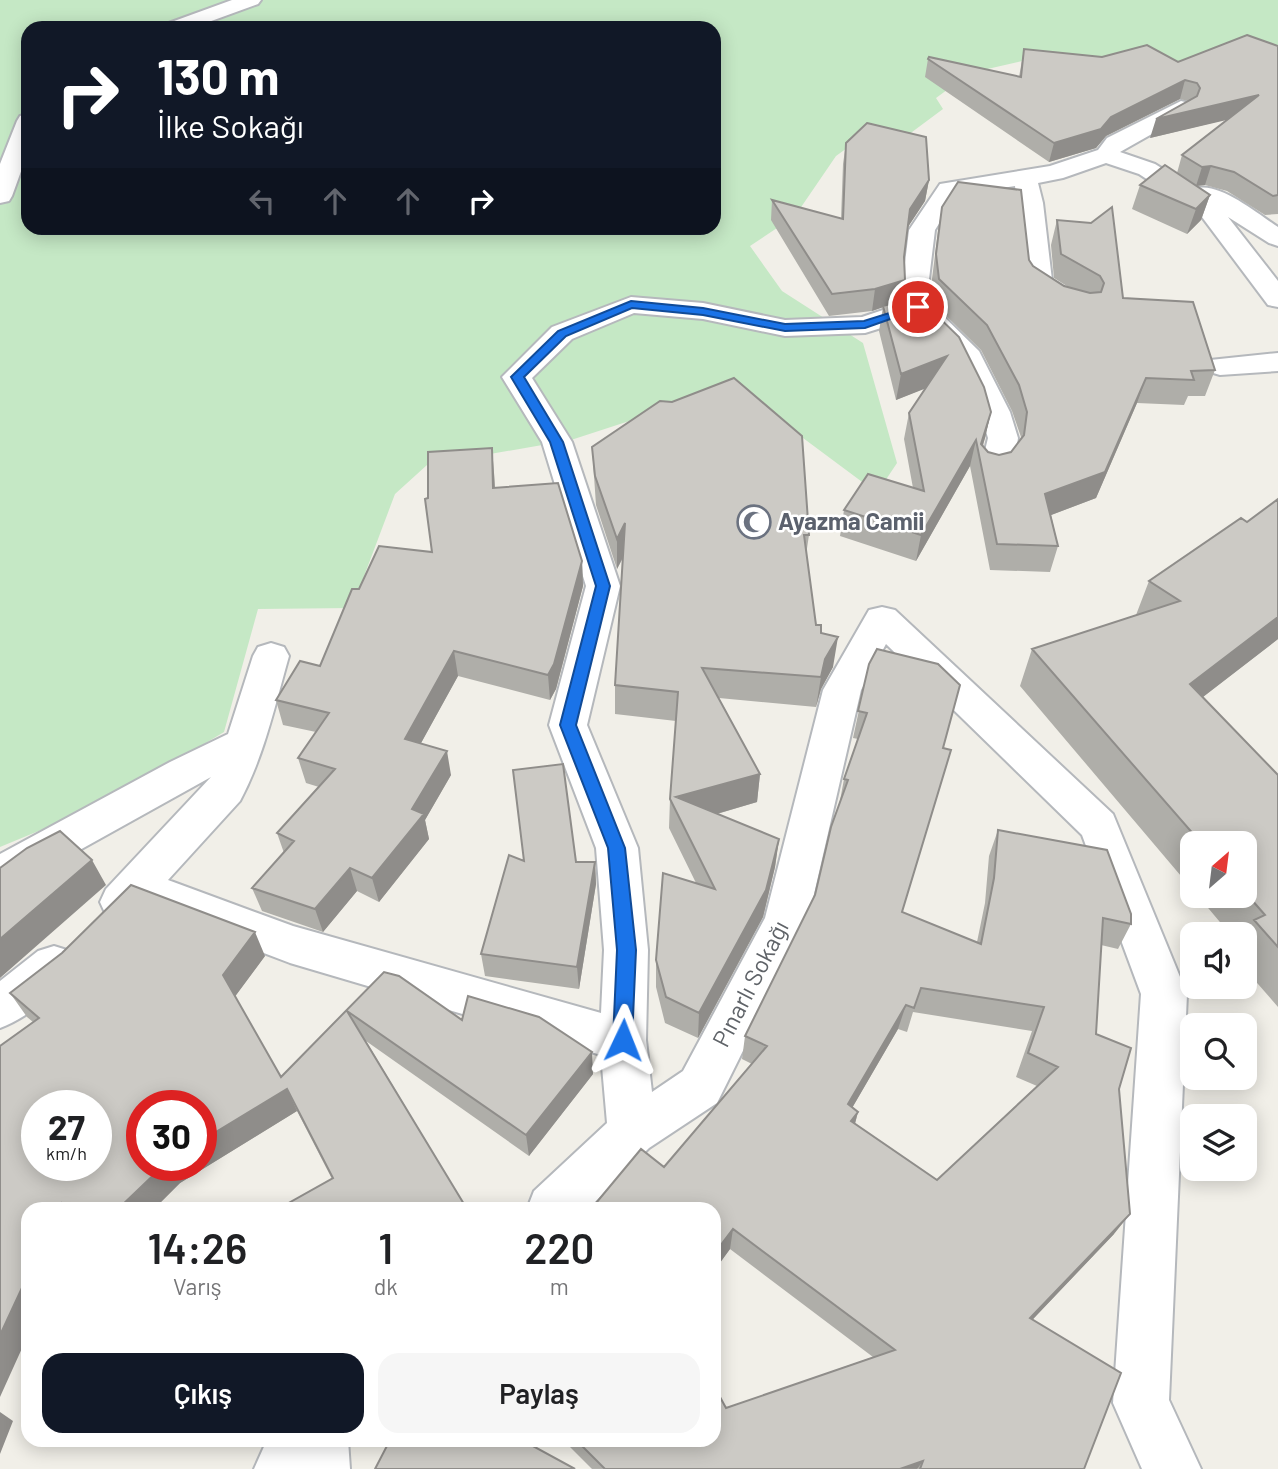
<!DOCTYPE html>
<html lang="tr">
<meta charset="utf-8">
<style>
body{margin:0;font-family:Barlow,sans-serif;background:#f6f6f6;color:#202124;height:100vh;display:flex;flex-direction:column;font-size:26px;white-space:nowrap}
*{box-sizing:border-box;margin:0}
p{font-size:23px;color:#757577}
.icon{flex:none;width:38px;height:38px;fill:none;stroke:currentColor;stroke-width:2;stroke-linecap:round;stroke-linejoin:round}
.map{position:relative;flex:1;overflow:hidden}
.side{position:absolute;left:21px;top:1202px;width:700px;height:245px;display:flex;flex-direction:column;background:#fff;border-radius:21px;box-shadow:0 4px 18px #0003}
.side>*{flex:none}
.top-card{position:absolute;left:21px;top:21px;width:700px;height:214px;border-radius:21px;box-shadow:0 4px 18px #0003;background:#111827;color:#fff;overflow:hidden}
.needle{width:46px;rotate:28deg}
.controls{position:absolute;left:1180px;top:831px;display:grid;gap:14px}
.controls a{display:grid;place-items:center;width:77px;height:77px;border-radius:14px;background:#fff;box-shadow:0 4px 18px #0003;font-size:35px}
.speed{position:absolute;left:21px;top:1090px;display:flex;gap:14px;font-size:35px;font-weight:700;text-align:center}
.speed>*{display:grid;place-content:center;width:91px;height:91px;border-radius:50%;background:#fff;box-shadow:0 4px 18px #0003;line-height:1}
.speed small{font-size:18px;font-weight:400}
.speed .limit{border:10px solid #d22;background:#fff;color:#111}
.pin{position:absolute;display:grid;place-items:center;width:60px;height:60px;color:#fff;margin:-30px;border:4px solid #fff;border-radius:50%;box-shadow:0 2px 7px #0007}
.me{position:absolute;width:77px;margin:-38px;rotate:2deg;stroke-linejoin:round;filter:drop-shadow(0 0 5px #0008)}
.turn{display:flex;align-items:center;gap:24px;height:147px;padding:0 21px;font-size:32px}
.turn .icon{width:91px;height:91px;stroke-width:2.5}
.turn b{display:block;font-size:49px;line-height:60px}
.lanes{display:flex;align-items:center;height:66px;padding:0 21px;background:#0003;justify-content:center;gap:35px;direction:ltr}
.lanes .off{opacity:.35}
.eta{display:flex;justify-content:space-evenly;align-items:center;height:119px;text-align:center}
.eta b{font-size:42px;font-weight:600;line-height:49px}
.cta{display:flex;gap:14px;margin-top:auto;padding:14px 21px}
.cta a{flex:1;height:80px;border-radius:21px;background:#111827;color:#fff;font-size:28px;font-weight:600;line-height:80px;text-align:center}
.cta a+a{background:#f6f6f6;color:#202124}
.map>svg:first-child{display:block}
</style>
<div class="map">
<svg width="1278" height="1469" viewBox="0 0 1278 1469">
<rect width="100%" height="100%" fill="#f1efe8"/>
<!-- green -->
<path fill="#c5e8c5" fill-rule="evenodd" d="M0 0H1278V62L1192 70 1022 61 970 73 936 98 943 109 908 135H865L836 156 795 216 750 246 782 291 863 343 897 463 877 493 744 394 706 396 571 440 427 465 395 494 352 608 258 609 224 732 106 803 0 847ZM28 28H714V228H28Z"/>
<g fill="none" stroke-linecap="round" stroke-linejoin="round">
<defs>
<path id="minor" d="M1181 101 1189 103 1192 108 1189 113 1120 152 1155 164 1195 189C1217 180 1258 214 1278 227V246L1269 243 1228 217 1278 281V307L1268 305 1199 213 1139 174 1106 163 1063 178 1038 183 1043 203 1052 280 1081 297 1085 303 1081 309C1063 313 1036 299 1026 284L1015 186 957 195 935 230 929 279 932 305 979 351 1010 412 1018 438 1015 459 1004 475 993 478 982 475 977 468 983 459 988 438 980 412 956 361 913 318 865 333 785 336 703 319 634 313 572 339 532 378 572 442 620 586 587 725 638 848 648 950 646 1040 652 1092 683 1071 765 918 823 690 869 610 882 607 895 610 1113 814 1187 994 1169 1400 1201 1469H1142L1113 1403 1141 994 1082 835 886 644 861 690 808 920 717 1103 649 1148 588 1209H527L534 1191 607 1123 601 1055 290 963 143 907C132 920 122 920 106 915L100 902 106 889 211 777 15 886 0 891V854L170 762 228 734 253 656 258 647 271 643 284 647 289 656C275 705 264 756 240 801L168 880 293 926 601 1013 604 950 596 848 549 725 586 586 542 442 502 377 552 327 631 297 703 303 785 320 862 317 904 303 903 279 909 230 940 184 1050 166 1098 150 1107 138Z
M1278 353V371L1220 375 1210 372 1205 366 1210 360Z
M54 946 70 951 76 965C65 989 25 1019 0 1028V981L38 951Z
M267 1440H348L350 1469H254Z"/>
<path id="tertiary" d="M232 0H261L258 4 192 28H163L166 24Z
M28 114V152L12 196 9 201 0 203V164L17 121 20 116Z"/>
</defs>
<!-- minor casing -->
<use href="#minor" stroke="#b5b8bc" stroke-width="4"/>
<!-- tertiary casing -->
<use href="#tertiary" stroke="#b5b8bc" stroke-width="4"/>
<!-- minor -->
<use href="#minor" fill="#fff" fill-rule="evenodd"/>
<!-- tertiary -->
<use href="#tertiary" fill="#fff" fill-rule="evenodd"/>
</g>
<!-- wall -->
<path fill="#afaea9" fill-rule="evenodd" d="M1278 46V214L1265 215 1227 191 1205 185 1196 186 1210 195 1201 220 1187 234 1132 209 1140 185 1177 173 1182 155 1228 119 1150 138 1188 101 1180 99 1106 136 1096 148 1049 162 925 77 928 59 1019 77 1024 49 1102 57 1178 62Z
M846 143 929 180 925 201 907 228 904 257 901 301 991 412 983 446 988 452 999 455 1011 452 1020 440 1021 437 1012 411 981 350 934 304 932 279 938 231 942 207 1029 260 1033 266 1064 286 1070 288 1054 278 1051 245 1057 220 1123 298 1215 370 1205 396H1188L1184 405 1137 403 1096 498 1051 515 1058 546 1050 572 990 570 970 466 916 561 840 536 844 510 913 488 904 439 909 413 925 388 896 400 879 331 883 307 872 311 829 316 771 220 772 200 841 219 843 164Z
M592 447 809 535 806 555 816 625 821 633 833 667 821 689 816 707 719 698 760 774 757 802 717 814 779 839 775 867 763 917 698 1038 665 1023 656 987V960L696 883 669 828 670 799 676 721 615 714V685L623 558 617 569 596 505Z
M494 473 495 488 582 561 583 586 556 689 550 700 458 676 421 743 451 775 425 820 429 839 379 902 357 891 323 932 262 911 252 888 284 853 277 833 319 787 306 783 298 758 316 732 283 725 276 700 320 666 359 589 432 552 428 498Z
M1278 499V639L1203 697 1278 775V1007L1244 968V934H1230L1198 896H1244V844H1192V889L1020 686 1032 649 1136 615 1149 581 1247 522Z
M869 664 943 748 951 750 902 912 977 942 985 903 989 856 998 830 1131 924 1118 949 1101 945 1096 1034 1119 1089 1114 1234 1032 1320 1084 1469H592L563 1440H714L726 1408 873 1357 730 1249 714 1271V1209L664 1167 752 1064 742 1059 745 1036 815 895 839 806 844 779 858 739 853 738ZM913 1012 1032 1031 1016 1077 1037 1086 937 1180 855 1124 858 1112 852 1108 898 1029 907 1032Z
M524 861 595 862 596 884 579 989 485 976 481 954Z
M265 956 235 996 281 1077 384 972 462 1020 593 1074 529 1156 366 1041 467 1209 332 1179 297 1111 180 1183 154 1209H28L33 1022 27 1017 10 993Z"/>
<!-- shaded-wall -->
<path fill="#8f8d8a" d="M1185 80 1180 99 1106 136 1096 148 1049 162 1054 143 1111 117Z
M1259 95 1252 114 1150 138 1156 119Z
M1211 166 1205 185 1196 186 1202 167Z
M929 180 925 201 906 230 910 209Z
M1210 195 1201 220 1187 234 1196 209Z
M905 280 901 301 872 311 875 289Z
M947 356 942 382 896 400 901 374Z
M1146 378 1137 403 1096 498 1038 520 1045 494Z
M991 412 985 438 979 456 981 444Z
M976 440 970 466 916 561 921 535Z
M492 448 494 473 496 513 493 488Z
M625 523V553L617 569V539Z
M582 561 583 586 556 689 550 700 548 675Z
M1278 617V639L1173 720 1190 684Z
M838 637 833 667 821 689 816 707 821 677 825 659Z
M454 651 458 676 410 763 405 739Z
M447 751 451 775 425 820 429 839 379 902 372 878 412 809Z
M760 774 757 802 682 824 676 797Z
M779 839 775 867 763 917 698 1038 699 1013Z
M92 860 106 885 0 978V939Z
M595 862 596 884 579 989 577 967Z
M350 868 357 891 323 932 315 909Z
M255 932 265 956 234 998 223 975Z
M906 1005 898 1029 841 1127 848 1104Z
M592 1052 593 1074 529 1156 526 1135Z
M287 1089 297 1111 180 1183 154 1209H118L163 1166H201V1141Z
M858 1112 852 1134 851 1121Z
M62 1203 67 1209H59Z
M1130 1214 1114 1234 1017 1336 1030 1318Z
M733 1229 730 1249 714 1271V1254Z
M28 1275V1335L0 1397V1335Z
M0 1412 13 1421 0 1454Z
M923 1461 917 1469H900Z"/>
<!-- building -->
<path fill="#cccac5" stroke="#8f8d8a" stroke-width="2" fill-rule="evenodd" d="M1247 35 1278 46V195L1273 196 1234 172 1211 166 1202 167 1182 155 1259 95 1156 119 1197 96 1200 88 1197 83 1185 80 1111 117 1101 129 1054 143 928 59 929 57 1021 77 1024 49 1102 57 1147 45 1178 62Z
M867 123 926 137 929 180 910 209 904 257 905 280 875 289 832 294 772 200 843 219 846 143Z
M1165 165 1210 195 1196 209 1140 185Z
M958 182 1021 190 1029 260 1033 266 1064 286 1090 293 1101 292 1104 283 1100 276 1061 254 1057 220 1091 223 1112 207 1123 298 1193 302 1215 370 1191 371 1194 380 1146 378 1105 472 1045 494 1058 546 997 544 976 440 921 535 844 510 868 474 924 491 909 413 947 356 901 374 883 306 917 296 959 337 984 387 991 412 981 444 988 452 999 455 1011 452 1024 435 1027 412 1019 385 987 325 939 279 936 254 942 207Z
M734 378 802 436 809 535H804L816 625H821V633L838 637 825 659 821 677 702 668 760 774 676 797 779 839 766 890 699 1013 666 997 656 960 663 873 715 889 670 799 678 692 615 685 625 523 617 539 595 476 592 447 660 401 672 402Z
M492 448 493 488 558 483 582 561 554 664 548 675 454 651 405 739 447 751 412 809 424 814 372 878 350 868 315 909 252 888 294 841 277 833 335 769 298 758 329 713 276 700 300 661 320 666 352 589H359L379 546 432 552 425 499 428 498V452Z
M1278 499V617L1190 684 1278 775V947L1254 920 1265 915 1244 891V844H1202L1032 649 1180 601 1149 581 1241 518 1247 522Z
M877 649 938 664 960 685 943 748 951 750 902 912 981 944 994 878 998 830 1107 850 1131 914V924L1103 918 1096 1034 1131 1048 1119 1089 1130 1214 1030 1318 1121 1373 1084 1469H920L923 1461 900 1469H605L576 1440H714V1386L726 1408 895 1350 733 1229 714 1254V1209H591L641 1149 664 1167 767 1046 745 1036 815 895 831 827 848 780 844 779 867 713 858 711 869 664ZM921 988 1044 1007 1028 1053 1058 1067 937 1180 851 1121 858 1112 848 1104 906 1005 914 1008Z
M563 764 576 862H595L577 967 481 954 509 855 524 861 513 770Z
M60 831 92 860 0 939V868L27 848Z
M131 885 255 932 223 975 281 1077 384 972 399 976 462 1020 468 996 539 1017 592 1052 526 1135 347 1011 467 1209H278L333 1178 287 1089 201 1141V1106H142V1166H163L118 1209H69L62 1203 59 1209H28V1275L0 1335V1046L39 1018 10 993 62 953ZM37 1106H96V1166H37Z
M390 1440H522L575 1469H375Z"/>
<!-- route -->
<path fill="#1a73e8" stroke="#114b97" stroke-width="2" d="M631 301 703 308 785 324 864 321 918 304 924 307 865 328 785 331 703 315 632 308 566 336 524 377 563 442 610 586 576 725 625 848 636 950 632 1040 629 1046 623 1048 616 1046 613 1040 617 950 608 848 560 725 596 586 550 442 511 377 558 331Z"/>
<!-- icons -->
<defs>
<symbol id="mosque-ring" viewBox="-11 -11 22 22"><circle r="9.5" fill="#fff" stroke="#6b7280" stroke-width="1.5"/><path d="M3.5-4.9A6 6 0 1 0 3.5 4.9A5 5 0 1 1 3.5-4.9Z" fill="#6b7280"/></symbol>
</defs>
<g fill-rule="evenodd">
<use href="#mosque-ring" x="735" y="503" width="38" height="38"/>
</g>
<g text-anchor="middle" stroke-width="5" stroke-linejoin="round" paint-order="stroke">
<!-- worship labels -->
<g font-size="24" font-weight="bold" fill="#5b616d" stroke="#fff" text-anchor="start">
<text x="778" y="530">Ayazma Camii</text>
</g>
<!-- street labels -->
<g font-size="24" fill="#5f6368" stroke="#fff">
<text transform="translate(751 984) rotate(-63)" y="8">Pınarlı Sokağı</text>
</g>
</g>
</svg>
<div class="controls">
<a><svg class="needle" viewBox="-14 -14 28 28"><path d="M0-13l5 13h-10z" fill="#e53935"/><path d="M0 13l5-13h-10z" fill="#757577"/></svg></a>
<a><svg class="icon" aria-label="sound" viewBox="0 0 24 24"><path d="M4 9h4l5-4v14l-5-4H4zM17 9q2 3 0 6"/></svg></a>
<a><svg class="icon" aria-label="search" viewBox="0 0 24 24"><circle cx="10" cy="10" r="6"/><path d="M15 15l6 6"/></svg></a>
<a><svg class="icon" aria-label="layers" viewBox="0 0 24 24"><path d="M12 4l9 5-9 5-9-5zM3 14l9 5 9-5"/></svg></a>
</div>
<div class="speed"><div>27<small>km/h</small></div><div class="limit">30</div></div>
<div class="pin" style="left:918px;top:307px;background:#d93025"><svg class="icon" aria-label="arrive" viewBox="0 0 24 24"><path d="M6 21V4h12l-3 4 3 4H6"/></svg></div>
<svg class="me" style="left:623px;top:1040px" viewBox="-20 -20 40 40"><path d="M0-17L14 15 0 8-14 15z" fill="#1a73e8" stroke="#fff" stroke-width="4"/></svg>
<div class="top-card">
<div class="turn"><svg class="icon" aria-label="right" viewBox="0 0 24 24"><path d="M7 20v-9h11M14 6l5 5-5 5"/></svg><div><b>130 m</b>İlke Sokağı</div></div>
<div class="lanes"><svg class="icon off" aria-label="left" viewBox="0 0 24 24"><path d="M17 20v-9H6M10 6l-5 5 5 5"/></svg><svg class="icon off" aria-label="ahead" viewBox="0 0 24 24"><path d="M12 20V5M6 11l6-6 6 6"/></svg><svg class="icon off" aria-label="ahead" viewBox="0 0 24 24"><path d="M12 20V5M6 11l6-6 6 6"/></svg><svg class="icon" aria-label="right" viewBox="0 0 24 24"><path d="M7 20v-9h11M14 6l5 5-5 5"/></svg></div>
</div>
<section class="side">
<div class="eta">
<div><b>14:26</b><p>Varış</p></div>
<div><b>1</b><p>dk</p></div>
<div><b>220</b><p>m</p></div>
</div>
<div class="cta"><a>Çıkış</a><a>Paylaş</a></div>
</section>
</div>
